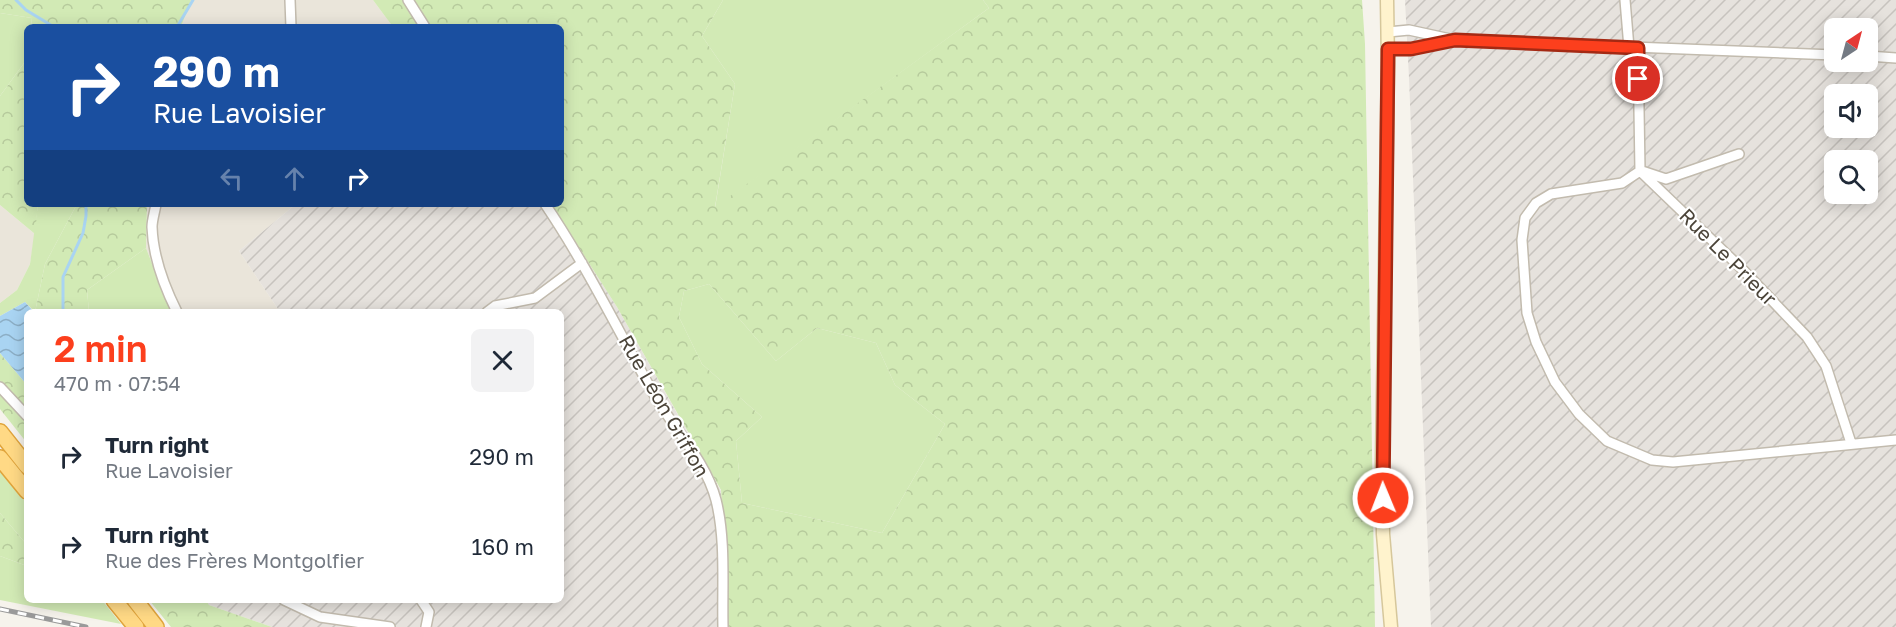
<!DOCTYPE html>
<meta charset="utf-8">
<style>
body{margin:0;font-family:"Golos Text",sans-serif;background:#f2f2f3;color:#1f2937;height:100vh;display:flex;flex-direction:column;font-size:22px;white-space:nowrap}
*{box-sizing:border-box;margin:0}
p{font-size:20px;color:#747a83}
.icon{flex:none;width:33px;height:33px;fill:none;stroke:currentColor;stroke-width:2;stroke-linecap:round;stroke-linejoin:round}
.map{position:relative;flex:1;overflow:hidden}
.drawer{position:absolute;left:24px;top:309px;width:540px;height:294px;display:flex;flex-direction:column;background:#fff;border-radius:9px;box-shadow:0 3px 15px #0003}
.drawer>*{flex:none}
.hud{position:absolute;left:24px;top:24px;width:540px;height:183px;border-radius:9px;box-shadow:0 3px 15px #0003;background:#1a4fa0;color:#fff;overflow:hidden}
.needle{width:39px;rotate:36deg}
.tools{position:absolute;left:1824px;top:18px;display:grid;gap:12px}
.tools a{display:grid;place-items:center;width:54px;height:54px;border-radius:9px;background:#fff;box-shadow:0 3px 15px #0003;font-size:30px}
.pin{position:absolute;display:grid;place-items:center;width:51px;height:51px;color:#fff;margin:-26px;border:3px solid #fff;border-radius:50%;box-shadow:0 2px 6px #0007}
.me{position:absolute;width:66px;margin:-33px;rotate:359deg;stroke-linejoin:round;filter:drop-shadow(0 0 4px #0008)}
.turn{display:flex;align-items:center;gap:21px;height:126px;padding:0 30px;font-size:27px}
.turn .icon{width:78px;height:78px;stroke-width:2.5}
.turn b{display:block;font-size:42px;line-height:51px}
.lanes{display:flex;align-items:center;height:57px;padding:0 30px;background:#0003;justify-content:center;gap:30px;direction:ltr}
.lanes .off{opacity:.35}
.round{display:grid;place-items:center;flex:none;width:63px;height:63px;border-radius:9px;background:#f2f2f3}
.overview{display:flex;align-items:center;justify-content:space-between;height:102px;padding:0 30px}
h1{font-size:36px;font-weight:600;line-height:45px;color:#fc3f1d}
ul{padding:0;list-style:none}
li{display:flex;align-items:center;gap:18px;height:90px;padding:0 30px}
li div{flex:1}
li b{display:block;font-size:22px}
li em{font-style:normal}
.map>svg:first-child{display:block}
</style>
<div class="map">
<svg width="1896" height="627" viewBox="0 0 1896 627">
<defs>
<pattern id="industrial-furrows" width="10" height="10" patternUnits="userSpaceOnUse" patternTransform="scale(1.5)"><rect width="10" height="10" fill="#e6e2dd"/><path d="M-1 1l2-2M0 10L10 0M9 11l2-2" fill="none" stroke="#c7c3be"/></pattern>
<pattern id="forest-crowns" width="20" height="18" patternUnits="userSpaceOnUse" patternTransform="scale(1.5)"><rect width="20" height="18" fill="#d2eab5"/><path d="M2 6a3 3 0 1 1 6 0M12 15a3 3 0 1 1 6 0" fill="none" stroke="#b6ca9c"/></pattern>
<pattern id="water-waves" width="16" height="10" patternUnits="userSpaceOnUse" patternTransform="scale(1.5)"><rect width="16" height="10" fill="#a9d4f2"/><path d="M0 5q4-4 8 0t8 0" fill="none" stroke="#8caec5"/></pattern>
</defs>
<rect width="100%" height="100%" fill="#f6f3ec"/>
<!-- residential -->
<path fill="#eae5da" d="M191 0H373L393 27H181Z
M147 204H296L239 251 280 312H171L146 248Z
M0 205 35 234 30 264 17 290 0 303Z"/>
<!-- industrial -->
<path fill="url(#industrial-furrows)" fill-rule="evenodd" d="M1405 0H1896V627H1431L1409 78ZM1834 28H1868V62H1834ZM1834 94H1868V128H1834ZM1834 160H1868V194H1834Z
M296 204H551L617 307 721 491 728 627H272L209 605 206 600H561V312H280L239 251Z"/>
<!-- grass -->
<path fill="#d2eab5" d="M723 0H983L989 8 715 208 735 84 702 36Z
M0 13 32 18 31 27H27V59L0 96Z
M38 204H77L45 264 35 312 25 302 0 316V303L17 290 30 264Z
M146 248 171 312H89L87 290Z
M709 284 776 361 817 328 876 343 895 385 945 424 882 533 742 503 736 441 762 417 702 364 679 317 684 291Z
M0 469 27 504V545L0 513Z
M0 556 27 566V600H102L121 624 0 600Z"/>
<!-- forest -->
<path fill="url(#forest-crowns)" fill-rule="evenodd" d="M0 0H191L181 27H92L77 25 76 27H31L32 18 0 13Z
M373 0H723L702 36 735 84 715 207 989 8 983 0H1362L1365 44 1375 627H728L721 490 617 307 551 204H561V27H393ZM709 284 776 361 817 328 876 343 895 385 945 424 882 533 742 503 736 441 762 417 702 364 679 317 684 291Z
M27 59V204H38L35 234 0 205V96Z
M77 204H147L146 248 87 290 89 312H35L45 264Z
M0 353 27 385V443L0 409Z
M0 513 27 545V566L0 556Z
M149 600H206L209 605 272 627H171Z"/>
<!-- water -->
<path fill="url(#water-waves)" d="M25 302 34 312H27V385L0 353V316Z"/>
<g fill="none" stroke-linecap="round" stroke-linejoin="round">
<!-- stream -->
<path stroke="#a9d4f2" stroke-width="3" d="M16 0 26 10 54 27
M177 27 193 0
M63 312V277L83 233 86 216V204"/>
<defs>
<path id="minor" d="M290 0 291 27
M408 0 425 27
M1625 0 1629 48
M1388 32 1409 30 1455 40 1411 49H1388
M1455 40 1834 55
M1638 48 1640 171 1622 183 1551 194 1536 203 1525 218 1522 240 1527 313 1536 342 1555 382 1579 414 1607 441 1652 460 1673 462 1896 440
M1868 56 1896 58
M1640 171 1743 270 1807 337 1826 366 1851 443
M1642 171 1666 179 1739 154
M156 204C155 211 152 220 152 227 153 257 164 286 177 312
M545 204C587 266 619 333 656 398 676 431 706 462 716 500 726 540 722 585 723 627
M487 312 495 306 535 298 582 263
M0 387 27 416
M284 600 320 617 390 627
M421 600 429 612 426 627"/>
<path id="secondary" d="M1387 0 1388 64 1382 462 1383 534 1391 627"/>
<path id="trunk" d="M0 432 27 466
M0 458 27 491
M114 600 136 627
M135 600 156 627"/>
</defs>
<!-- minor casing -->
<use href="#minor" stroke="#c2bbae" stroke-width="12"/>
<!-- secondary casing -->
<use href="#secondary" stroke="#d6c79b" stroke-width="15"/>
<!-- trunk casing -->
<use href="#trunk" stroke="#e0a43c" stroke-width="18"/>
<!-- minor -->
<use href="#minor" stroke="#fff" stroke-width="9"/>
<!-- secondary -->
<use href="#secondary" stroke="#fff3cd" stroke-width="12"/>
<!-- trunk -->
<use href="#trunk" stroke="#ffd985" stroke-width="15"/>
<defs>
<path id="rail" d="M0 609 86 627"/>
</defs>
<!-- rail casing -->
<use href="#rail" stroke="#9a9a9a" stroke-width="5"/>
<!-- rail -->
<use href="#rail" stroke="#fff" stroke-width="3" stroke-dasharray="9" stroke-linecap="butt"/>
</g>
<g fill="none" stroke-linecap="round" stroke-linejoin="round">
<defs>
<path id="route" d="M1383 498 1388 49H1411L1455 40 1638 48V79"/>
</defs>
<!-- route casing -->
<use href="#route" stroke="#a42913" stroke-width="15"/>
<!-- route -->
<use href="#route" stroke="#fc3f1d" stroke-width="10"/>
</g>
<g text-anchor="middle" stroke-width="4.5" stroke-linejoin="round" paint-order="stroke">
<!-- street labels -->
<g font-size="20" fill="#4b4439" stroke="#fff">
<text transform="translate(1728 257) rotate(45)" y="7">Rue Le Prieur</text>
<text transform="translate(664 406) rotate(60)" y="7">Rue Léon Griffon</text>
</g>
</g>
</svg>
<div class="tools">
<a><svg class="needle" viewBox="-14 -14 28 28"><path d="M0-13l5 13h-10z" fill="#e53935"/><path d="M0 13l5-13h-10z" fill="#747a83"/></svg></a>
<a><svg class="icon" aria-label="sound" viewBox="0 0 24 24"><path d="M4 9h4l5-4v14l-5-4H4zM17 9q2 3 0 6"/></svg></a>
<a><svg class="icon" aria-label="search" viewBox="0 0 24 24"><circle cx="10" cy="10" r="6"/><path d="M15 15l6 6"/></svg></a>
</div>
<div class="pin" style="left:1638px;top:79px;background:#d93025"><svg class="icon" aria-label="arrive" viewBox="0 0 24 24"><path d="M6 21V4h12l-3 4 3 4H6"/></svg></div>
<svg class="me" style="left:1383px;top:498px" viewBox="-20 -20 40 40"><circle r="17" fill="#fc3f1d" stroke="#fff" stroke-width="3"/><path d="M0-11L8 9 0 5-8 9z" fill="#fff"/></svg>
<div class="hud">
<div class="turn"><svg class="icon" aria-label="right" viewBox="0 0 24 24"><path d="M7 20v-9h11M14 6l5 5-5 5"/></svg><div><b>290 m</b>Rue Lavoisier</div></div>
<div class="lanes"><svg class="icon off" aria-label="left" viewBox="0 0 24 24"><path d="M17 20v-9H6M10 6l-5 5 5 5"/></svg><svg class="icon off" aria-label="ahead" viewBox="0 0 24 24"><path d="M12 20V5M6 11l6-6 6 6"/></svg><svg class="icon" aria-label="right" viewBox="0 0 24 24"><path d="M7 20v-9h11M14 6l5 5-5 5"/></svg></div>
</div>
<section class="drawer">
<div class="overview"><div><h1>2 min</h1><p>470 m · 07:54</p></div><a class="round"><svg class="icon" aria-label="close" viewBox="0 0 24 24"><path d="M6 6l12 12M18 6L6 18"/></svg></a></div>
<ul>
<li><svg class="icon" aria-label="right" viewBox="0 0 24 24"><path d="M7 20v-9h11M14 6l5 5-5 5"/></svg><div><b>Turn right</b><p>Rue Lavoisier</p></div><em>290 m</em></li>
<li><svg class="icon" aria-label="right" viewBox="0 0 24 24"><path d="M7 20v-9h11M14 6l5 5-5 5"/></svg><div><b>Turn right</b><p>Rue des Frères Montgolfier</p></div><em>160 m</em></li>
</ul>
</section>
</div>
